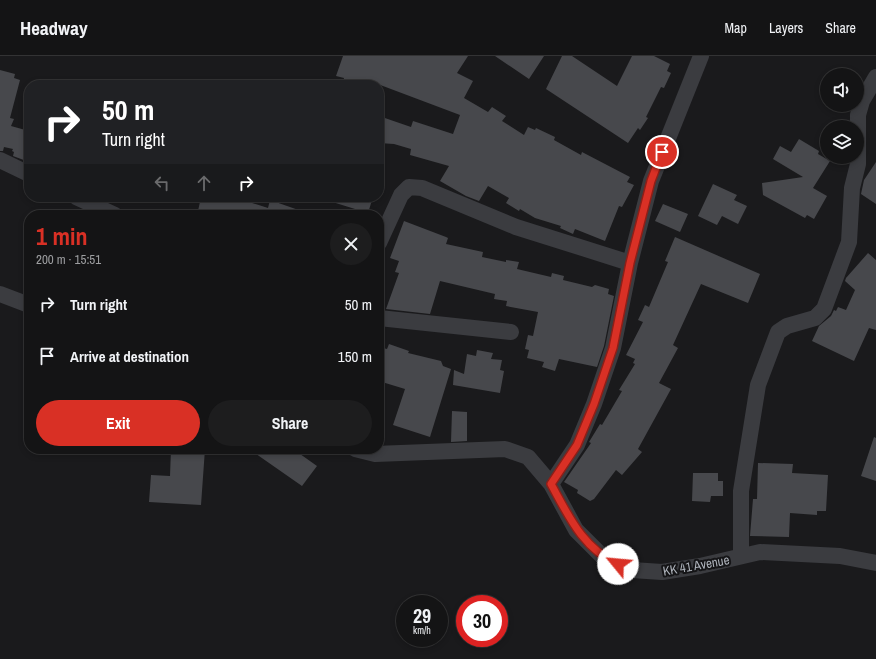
<!DOCTYPE html>
<meta charset="utf-8">
<style>
body{margin:0;font-family:"Archivo Narrow",sans-serif;background:#1d1d1e;color:#f1f3f6;height:100vh;display:flex;flex-direction:column;font-size:15px;white-space:nowrap}
*{box-sizing:border-box;margin:0}
p{font-size:13px;color:#9d9ea0}
.icon{flex:none;width:22px;height:22px;fill:none;stroke:currentColor;stroke-width:2;stroke-linecap:round;stroke-linejoin:round}
.map{position:relative;flex:1;overflow:hidden}
.side{position:absolute;left:24px;top:154px;width:360px;height:244px;display:flex;flex-direction:column;background:#141415;border-radius:16px;box-shadow:0 2px 6px #0003,0 0 0 1px #333334}
.side>*{flex:none}
.guide{position:absolute;left:24px;top:24px;width:360px;height:122px;border-radius:16px;box-shadow:0 2px 6px #0003,0 0 0 1px #333334;background:#202124;color:#fff;overflow:hidden}
.fabs{position:absolute;left:820px;top:12px;display:grid;gap:8px}
.fabs a{display:grid;place-items:center;width:44px;height:44px;border-radius:50%;background:#141415;box-shadow:0 2px 6px #0003,0 0 0 1px #333334;font-size:20px}
.speed{position:absolute;left:396px;top:539px;display:flex;gap:8px;font-size:20px;font-weight:700;text-align:center}
.speed>*{display:grid;place-content:center;width:52px;height:52px;border-radius:50%;background:#141415;box-shadow:0 2px 6px #0003,0 0 0 1px #333334;line-height:1}
.speed small{font-size:10px;font-weight:400}
.speed .limit{border:6px solid #d22;background:#fff;color:#111}
.pin{position:absolute;display:grid;place-items:center;width:34px;height:34px;color:#fff;margin:-17px;border:2px solid #fff;border-radius:50%;box-shadow:0 1px 4px #0007}
.me{position:absolute;width:44px;margin:-22px;rotate:298deg;stroke-linejoin:round;filter:drop-shadow(0 0 3px #0008)}
.turn{display:flex;align-items:center;gap:14px;height:84px;padding:0 12px;font-size:18px}
.turn .icon{width:52px;height:52px;stroke-width:2.5}
.turn b{display:block;font-size:28px;line-height:34px}
.lanes{display:flex;align-items:center;height:38px;padding:0 12px;background:#0003;justify-content:center;gap:20px;direction:ltr}
.lanes .off{opacity:.35}
.round{display:grid;place-items:center;flex:none;width:42px;height:42px;border-radius:21px;background:#1d1d1e}
.overview{display:flex;align-items:center;justify-content:space-between;height:68px;padding:0 12px}
h1{font-size:24px;font-weight:700;line-height:30px;color:#d93025}
.primary-button{display:flex;gap:8px;margin-top:auto;padding:8px 12px}
.primary-button a{flex:1;height:46px;border-radius:24px;background:#d93025;color:#fff;font-size:16px;font-weight:700;line-height:46px;text-align:center}
.primary-button a+a{background:#1d1d1e;color:#f1f3f6}
ul{padding:0;list-style:none}
li{display:flex;align-items:center;gap:12px;height:52px;padding:0 12px}
li div{flex:1}
li b{display:block;font-size:15px}
li em{font-style:normal}
header{display:flex;align-items:center;gap:24px;box-sizing:border-box;height:56px;padding:0 20px;background:#141415;border-bottom:1px solid #333334}
header strong{font-size:19px}
nav{display:flex;gap:22px;margin-inline-start:auto;font-size:14px}
.map>svg:first-child{display:block}
</style>
<header>
<strong>Headway</strong>
<nav><a>Map</a><a>Layers</a><a>Share</a></nav>
</header>
<div class="map">
<svg width="876" height="603" viewBox="0 0 876 603">
<rect width="100%" height="100%" fill="#1a1a1c"/>
<!-- building -->
<path fill="#47484c" d="M343 0H468L457 17 473 25 464 42 488 56 492 51 506 60 502 65 524 79 528 71 535 74 536 72 555 81 554 84 581 99 582 96 630 121 627 126 634 129 622 151 619 150 605 185 575 173 573 178 560 172 561 170 535 162 520 153 519 155 506 147 509 142 488 130 479 145 466 140 440 125 449 110 410 99 411 93 394 88 379 87V60L411 71 413 65 453 78 460 59 367 24 365 29H350L343 27 344 22 336 20Z
M495 0H544L529 23Z
M562 0H572L617 30 632 0H654L670 8 667 15 671 17 664 32 661 31 646 61 648 62 640 74 638 72 628 87 546 33Z
M0 14 15 18 14 22 20 24 10 62 14 63 11 70 29 75V106L13 100 14 96 12 95 13 93 4 91 3 95H0Z
M799 83 819 95 818 98 830 105 813 132 827 140 814 163 807 159 805 162 763 139 762 127 803 121 773 103 780 90 791 96Z
M876 106V148L861 138 864 124Z
M713 128 737 139 734 144 747 150 738 168 722 160 717 169 698 160Z
M201 141H247L246 145 268 152 270 144 307 157V159H204V157L198 155Z
M327 141H373L368 157 326 144Z
M663 148 688 158 680 176 655 165Z
M404 165 446 181 448 182 446 188 483 196 482 201 506 206V204L519 206 517 213 551 221 552 217 564 220 563 224 592 231 595 229 609 233 608 238 614 240 604 290 597 311 559 303 555 315 542 311 544 306 527 302 529 294 525 293 528 279 533 280 538 256 506 250 507 245 494 243 495 238 440 225 430 258 386 253 399 217 395 216 399 205 390 202Z
M675 181 760 218 748 247 701 228 673 289 678 292 659 327 671 333 638 393 642 396 622 419 616 414 594 443 590 445 577 437 578 434 564 426 591 387 589 386 600 368 602 369 622 335 619 334 635 308 633 307 635 303 626 299 643 266 638 264 645 249 649 251 668 206 665 205Z
M868 197 876 204V274L869 272 854 305 812 285 819 270 831 260 834 254 836 255 838 251 846 254 855 234 845 225 846 222Z
M389 288 409 295 408 297 441 305 443 310 451 313 430 381 393 369 405 333 382 326 383 322 379 320V291L387 293Z
M477 294 493 297 491 303 502 304 500 314 504 315 500 337 453 329 454 314 464 318 467 298 476 300Z
M452 355 467 356V385L451 386Z
M874 381 876 382V425L861 420Z
M171 393H205L201 449 149 446 151 419 170 420Z
M249 393H293L317 410 302 430Z
M758 407 793 408 792 417 828 419 826 455H817V459L790 457 789 481 750 480 753 443H757Z
M693 417H718V425H723V440H711L710 446 692 445Z"/>
<g fill="none" stroke-linecap="round" stroke-linejoin="round">
<!-- street -->
<path stroke="#3b3c40" stroke-width="16" d="M0 104 29 118
M76 141 115 159
M379 187 401 139 409 131 422 132 516 171 630 207
M0 238 29 249
M379 262 511 276
M355 393 375 398 505 393 528 401 551 428 576 474 604 502 632 514 662 516 700 510 760 496 840 500 876 507
M551 428 577 389 594 348 613 292 630 207 651 125 701 0
M741 500V435L758 329 778 276 787 270 815 262 824 253 849 186 852 132 858 108V59L862 45 876 21"/>
</g>
<g fill="none" stroke-linecap="round" stroke-linejoin="round">
<defs>
<path id="route" d="M618 508C583 493 568 459 551 428L577 389 594 348 613 292 630 207 651 125 662 96"/>
</defs>
<!-- route casing -->
<use href="#route" stroke="#8d1f18" stroke-width="10"/>
<!-- route -->
<use href="#route" stroke="#d93025" stroke-width="7"/>
</g>
<g text-anchor="middle" stroke-width="4" stroke-linejoin="round" paint-order="stroke">
<!-- street labels -->
<g font-size="13" fill="#adb2ba" stroke="#151517">
<text transform="translate(696 509) rotate(-10)" y="5">KK 41 Avenue</text>
</g>
</g>
</svg>
<div class="fabs">
<a><svg class="icon" aria-label="sound" viewBox="0 0 24 24"><path d="M4 9h4l5-4v14l-5-4H4zM17 9q2 3 0 6"/></svg></a>
<a><svg class="icon" aria-label="layers" viewBox="0 0 24 24"><path d="M12 4l9 5-9 5-9-5zM3 14l9 5 9-5"/></svg></a>
</div>
<div class="speed"><div>29<small>km/h</small></div><div class="limit">30</div></div>
<div class="pin" style="left:662px;top:96px;background:#d93025"><svg class="icon" aria-label="arrive" viewBox="0 0 24 24"><path d="M6 21V4h12l-3 4 3 4H6"/></svg></div>
<svg class="me" style="left:618px;top:508px" viewBox="-20 -20 40 40"><circle r="19" fill="#fff"/><path d="M0-13L10 11 0 6-10 11z" fill="#d93025"/></svg>
<div class="guide">
<div class="turn"><svg class="icon" aria-label="right" viewBox="0 0 24 24"><path d="M7 20v-9h11M14 6l5 5-5 5"/></svg><div><b>50 m</b>Turn right</div></div>
<div class="lanes"><svg class="icon off" aria-label="left" viewBox="0 0 24 24"><path d="M17 20v-9H6M10 6l-5 5 5 5"/></svg><svg class="icon off" aria-label="ahead" viewBox="0 0 24 24"><path d="M12 20V5M6 11l6-6 6 6"/></svg><svg class="icon" aria-label="right" viewBox="0 0 24 24"><path d="M7 20v-9h11M14 6l5 5-5 5"/></svg></div>
</div>
<section class="side">
<div class="overview"><div><h1>1 min</h1><p>200 m · 15:51</p></div><a class="round"><svg class="icon" aria-label="close" viewBox="0 0 24 24"><path d="M6 6l12 12M18 6L6 18"/></svg></a></div>
<ul>
<li><svg class="icon" aria-label="right" viewBox="0 0 24 24"><path d="M7 20v-9h11M14 6l5 5-5 5"/></svg><div><b>Turn right</b></div><em>50 m</em></li>
<li><svg class="icon" aria-label="arrive" viewBox="0 0 24 24"><path d="M6 21V4h12l-3 4 3 4H6"/></svg><div><b>Arrive at destination</b></div><em>150 m</em></li>
</ul>
<div class="primary-button"><a>Exit</a><a>Share</a></div>
</section>
</div>
